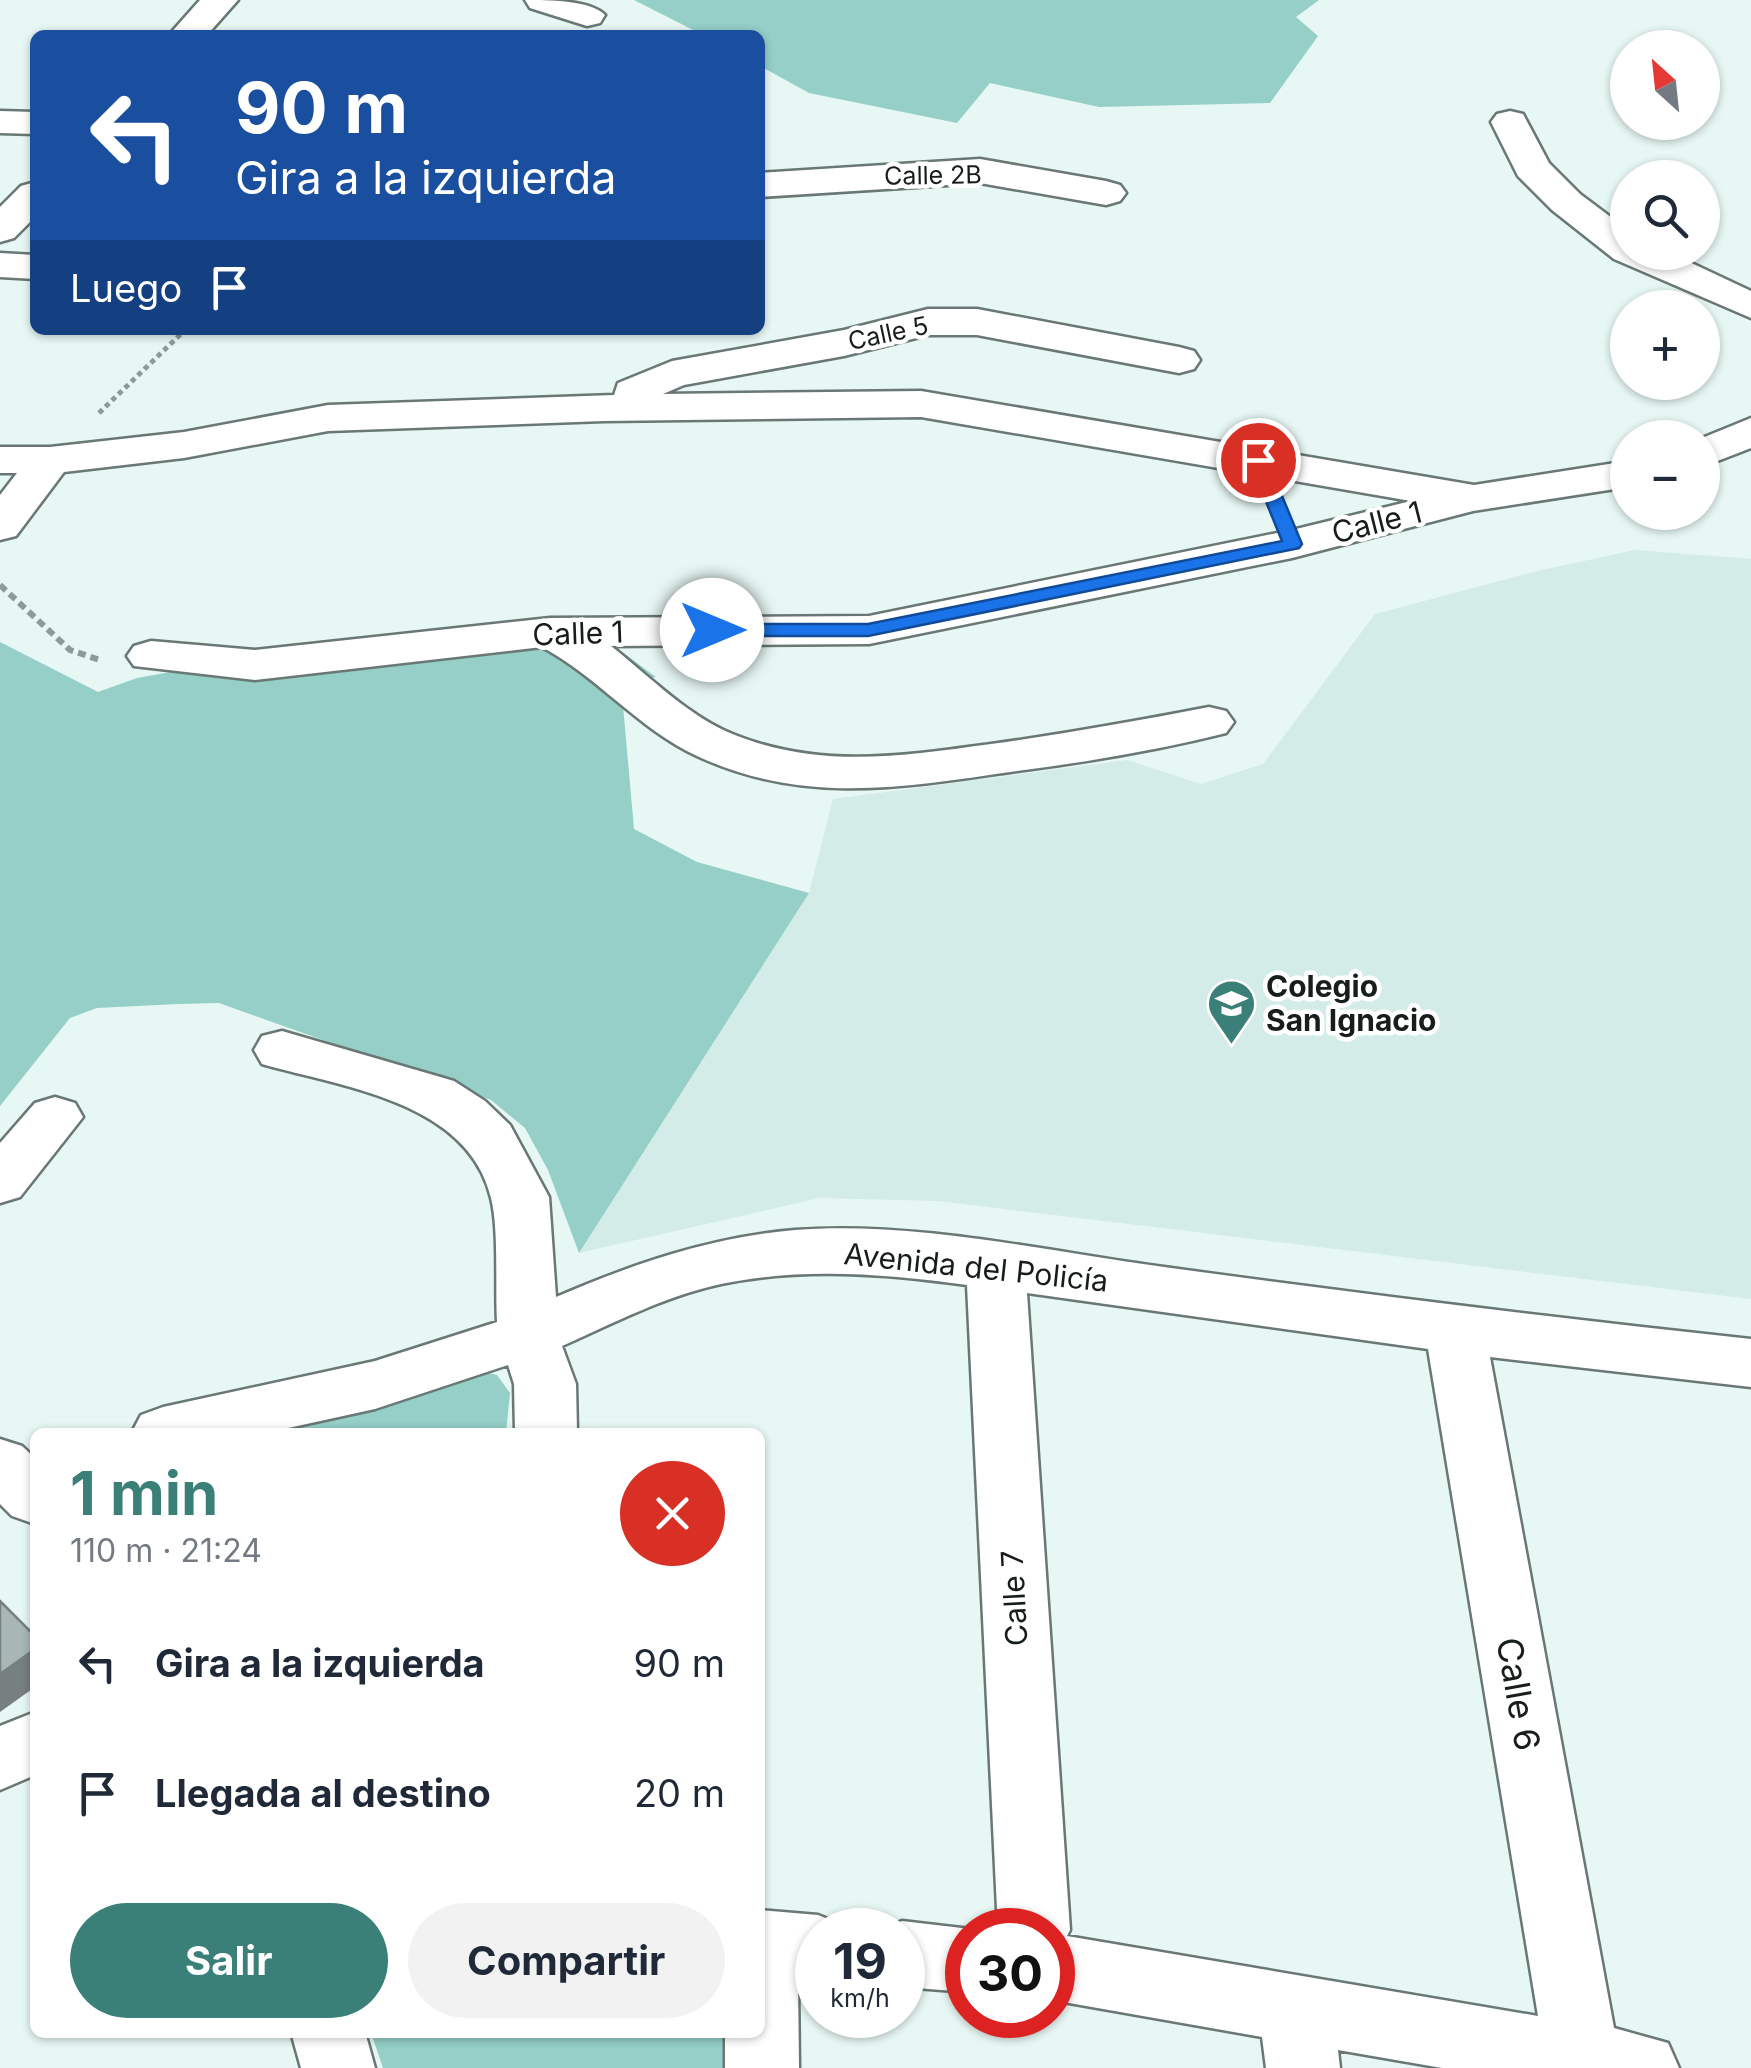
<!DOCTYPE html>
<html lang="es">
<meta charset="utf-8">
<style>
body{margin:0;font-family:Inter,sans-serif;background:#f2f2f3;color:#1f2937;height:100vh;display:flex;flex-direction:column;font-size:38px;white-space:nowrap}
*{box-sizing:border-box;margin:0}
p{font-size:32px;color:#747a83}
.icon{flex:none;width:55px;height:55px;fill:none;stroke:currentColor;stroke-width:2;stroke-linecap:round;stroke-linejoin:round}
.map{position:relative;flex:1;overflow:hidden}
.drawer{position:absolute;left:30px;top:1428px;width:735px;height:610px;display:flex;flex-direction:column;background:#fff;border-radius:15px;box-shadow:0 2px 8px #0004}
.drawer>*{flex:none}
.guide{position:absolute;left:30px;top:30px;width:735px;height:305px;border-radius:15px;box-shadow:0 2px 8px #0004;background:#1a4fa0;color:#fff;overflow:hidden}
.needle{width:65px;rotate:333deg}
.fabs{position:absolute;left:1610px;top:30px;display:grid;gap:20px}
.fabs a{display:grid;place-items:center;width:110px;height:110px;border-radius:50%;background:#fff;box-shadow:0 2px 8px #0004;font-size:50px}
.speed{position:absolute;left:795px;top:1908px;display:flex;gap:20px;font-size:50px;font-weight:700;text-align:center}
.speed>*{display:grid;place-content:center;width:130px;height:130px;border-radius:50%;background:#fff;box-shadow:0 2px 8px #0004;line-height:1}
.speed small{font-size:25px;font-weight:400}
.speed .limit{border:15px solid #d22;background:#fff;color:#111}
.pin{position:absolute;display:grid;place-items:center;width:85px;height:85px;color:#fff;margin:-42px;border:5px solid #fff;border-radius:50%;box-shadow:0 2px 10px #0007}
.me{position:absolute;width:110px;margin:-55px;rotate:90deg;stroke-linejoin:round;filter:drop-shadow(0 0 8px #0008)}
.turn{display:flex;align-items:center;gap:35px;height:210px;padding:0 40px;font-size:45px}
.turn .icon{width:130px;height:130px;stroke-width:2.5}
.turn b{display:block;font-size:70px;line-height:85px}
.then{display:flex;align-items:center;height:95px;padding:0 40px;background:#0003;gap:20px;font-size:38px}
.round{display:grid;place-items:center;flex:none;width:105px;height:105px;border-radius:52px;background:#f2f2f3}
.head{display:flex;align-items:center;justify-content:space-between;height:170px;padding:0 40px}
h1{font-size:60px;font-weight:700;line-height:75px;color:#3a8078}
.cta{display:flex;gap:20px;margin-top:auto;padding:20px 40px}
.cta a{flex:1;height:115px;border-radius:60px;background:#3a8078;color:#fff;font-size:40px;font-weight:700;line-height:115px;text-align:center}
.cta a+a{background:#f2f2f3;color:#1f2937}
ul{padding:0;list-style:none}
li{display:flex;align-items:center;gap:30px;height:130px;padding:0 40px}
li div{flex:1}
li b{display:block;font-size:38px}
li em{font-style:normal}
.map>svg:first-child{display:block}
</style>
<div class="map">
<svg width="1751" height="2068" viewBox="0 0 1751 2068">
<rect width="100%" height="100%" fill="#e7f7f4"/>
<!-- built -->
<path fill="#d3ece8" d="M1635 550 1751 559V1299L938 1201 820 1198 579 1253 809 893 833 799 1127 760 1201 784 1263 764 1375 614 1537 571Z"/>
<!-- green -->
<path fill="#95cfc7" d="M634 0H1319L1296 17 1318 36 1270 103 1099 107 990 83 957 123 809 93 760 66V35H703Z
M0 642 98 692 137 678 199 667 610 643 656 677 621 683 634 829 697 862 809 893 579 1253 548 1170 525 1128 491 1100 219 1003 178 1004 97 1008 70 1018 0 1106Z
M474 1369 497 1375 510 1393 506 1432H236L380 1404Z
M371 2033H728L727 2068H383Z"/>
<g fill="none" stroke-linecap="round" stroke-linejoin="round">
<defs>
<path id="minor" d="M200 0H238L207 35H169Z
M525 0C549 0 590 0 605 15L600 23 587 26 530 8Z
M0 111 35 112V134L0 133Z
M1510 111 1523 114 1549 163 1580 194 1628 230V252H1668L1751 291V318L1614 259 1552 210 1518 176 1491 122 1497 114Z
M980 159 1106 181 1120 185 1126 193 1120 201 1106 205 980 183 760 197V173Z
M35 182V217L14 238 0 242V207L21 186Z
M0 253 35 255V279L0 277Z
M928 309H977L1179 347 1194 351 1200 360 1194 369 1179 373 977 335H928L844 356 684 385 663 394 921 391 1474 485 1628 461V487L1473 511 1292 558 869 644 611 646C649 676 690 718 735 735 821 769 902 756 991 744 1064 734 1136 721 1209 707L1226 711 1234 722 1226 733C1158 750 1087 762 1017 771 906 787 805 806 697 756 640 730 598 677 542 647L255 680 134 666 127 656 134 646 151 641 255 650 550 618 869 616 1292 530 1411 501 921 417 604 421 328 431 184 458 64 472 16 536 0 540V495L17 473H0V447H50L184 432 328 405 614 395 618 383 672 361 844 330Z
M1751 418V448L1702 467V438Z
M282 1031 454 1081 485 1101 510 1125 549 1197 556 1297C633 1264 711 1237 795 1230 915 1221 1045 1251 1164 1267 1360 1294 1555 1318 1751 1339V1387L1490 1357 1614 2028 1668 2043 1679 2068H1442L1338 2050 1340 2068H1266L1262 2037 1052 2000V1930H998L967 1285C886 1274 802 1267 721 1284 665 1296 614 1323 562 1346L576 1384 577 1432H515L514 1384 508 1365 375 1409 270 1432H132L141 1415 163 1407 375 1361 497 1322C495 1286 499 1230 491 1198 468 1101 342 1087 262 1064L254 1050 262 1036ZM1027 1293 1428 1349 1538 2016 1067 1936 1070 1930Z
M55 1097 75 1103 83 1117 20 1197 0 1203V1143L35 1103Z
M0 1439 22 1446 35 1458V1524L12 1516 0 1504Z
M35 1712V1775L0 1790V1726Z
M760 1910 818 1915 843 1925 846 1930H818V1981L798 1979 799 2068H725V2032H760Z
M902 1921 979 1930H968V1992L902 1987V1930H878Z
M291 2032H365L375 2068H301Z"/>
</defs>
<!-- minor casing -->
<use href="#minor" stroke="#697775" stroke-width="5"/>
<!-- path-far1 -->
<path stroke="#8e9a98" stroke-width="5" stroke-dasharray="5 4" stroke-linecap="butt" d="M99 413 185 330"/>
<!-- path -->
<path stroke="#8e9a98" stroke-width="6" stroke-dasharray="8 5" stroke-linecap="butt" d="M0 585 70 650 100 660"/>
<!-- minor -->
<use href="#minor" fill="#fff" fill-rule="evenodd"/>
</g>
<!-- shaded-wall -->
<path fill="#76807e" d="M35 1649V1687L0 1712V1674Z"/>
<!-- building -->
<path fill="#a8b7b4" stroke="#76807e" stroke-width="2.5" d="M0 1601 35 1636V1649L0 1674Z"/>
<!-- route -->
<path fill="#1a73e8" stroke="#114b97" stroke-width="2.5" d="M1258 455 1267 460 1302 544 1299 548 868 636H712L702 630 712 624H868L1282 541 1249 460Z"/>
<!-- icons -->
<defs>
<symbol id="school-pin" viewBox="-11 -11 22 30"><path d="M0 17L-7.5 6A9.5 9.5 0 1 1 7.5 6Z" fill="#3a8078" stroke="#fff"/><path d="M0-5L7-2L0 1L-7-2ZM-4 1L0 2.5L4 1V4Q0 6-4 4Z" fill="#fff"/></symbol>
</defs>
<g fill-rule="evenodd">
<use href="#school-pin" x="1204" y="976" width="55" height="75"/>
</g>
<g text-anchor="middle" stroke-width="9" stroke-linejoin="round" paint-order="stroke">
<!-- far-street labels -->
<g font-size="25" fill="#171d1c" stroke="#fff">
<text transform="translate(933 175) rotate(-1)" y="9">Calle 2B</text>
<text transform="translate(888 333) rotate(-12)" y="9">Calle 5</text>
</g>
<!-- street labels -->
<g font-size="30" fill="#171d1c" stroke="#fff">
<text transform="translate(1377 523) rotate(-14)" y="10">Calle 1</text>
<text transform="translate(578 634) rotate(-2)" y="10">Calle 1</text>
<text transform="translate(976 1268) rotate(6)" y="10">Avenida del Policía</text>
<text transform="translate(1015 1598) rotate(-93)" y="10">Calle 7</text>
</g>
<!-- poi labels -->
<g font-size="30" font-weight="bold" fill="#171d1c" stroke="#fff" text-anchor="start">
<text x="1266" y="997">Colegio<tspan x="1266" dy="34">San Ignacio</tspan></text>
</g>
<!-- near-street labels -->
<g font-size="35" fill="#171d1c" stroke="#fff">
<text transform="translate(1518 1694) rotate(80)" y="12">Calle 6</text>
</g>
</g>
</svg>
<div class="fabs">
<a><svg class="needle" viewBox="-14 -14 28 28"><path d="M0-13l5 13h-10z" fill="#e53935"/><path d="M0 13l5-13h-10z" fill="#747a83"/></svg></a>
<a><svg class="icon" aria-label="search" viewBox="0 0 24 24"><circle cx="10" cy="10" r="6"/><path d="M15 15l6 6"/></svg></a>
<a>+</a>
<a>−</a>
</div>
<div class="speed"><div>19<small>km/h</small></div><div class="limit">30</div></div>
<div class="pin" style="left:1258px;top:460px;background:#d93025"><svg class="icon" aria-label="arrive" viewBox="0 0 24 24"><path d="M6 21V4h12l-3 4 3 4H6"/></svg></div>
<svg class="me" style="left:712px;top:630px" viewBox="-20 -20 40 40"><circle r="19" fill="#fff"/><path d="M0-13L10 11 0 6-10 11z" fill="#1a73e8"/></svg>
<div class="guide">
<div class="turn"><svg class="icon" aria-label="left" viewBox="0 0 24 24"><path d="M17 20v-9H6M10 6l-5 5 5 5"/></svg><div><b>90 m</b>Gira a la izquierda</div></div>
<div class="then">Luego<svg class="icon" aria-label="arrive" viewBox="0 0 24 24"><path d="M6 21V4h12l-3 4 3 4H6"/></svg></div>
</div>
<section class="drawer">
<div class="head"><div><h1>1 min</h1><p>110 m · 21:24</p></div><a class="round" style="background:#d93025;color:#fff"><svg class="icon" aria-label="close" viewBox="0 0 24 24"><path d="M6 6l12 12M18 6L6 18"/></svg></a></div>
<ul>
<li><svg class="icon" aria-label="left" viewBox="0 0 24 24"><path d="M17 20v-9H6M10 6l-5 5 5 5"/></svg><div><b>Gira a la izquierda</b></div><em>90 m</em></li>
<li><svg class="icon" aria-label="arrive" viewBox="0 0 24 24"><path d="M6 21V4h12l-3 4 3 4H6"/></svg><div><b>Llegada al destino</b></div><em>20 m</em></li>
</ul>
<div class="cta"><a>Salir</a><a>Compartir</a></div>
</section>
</div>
